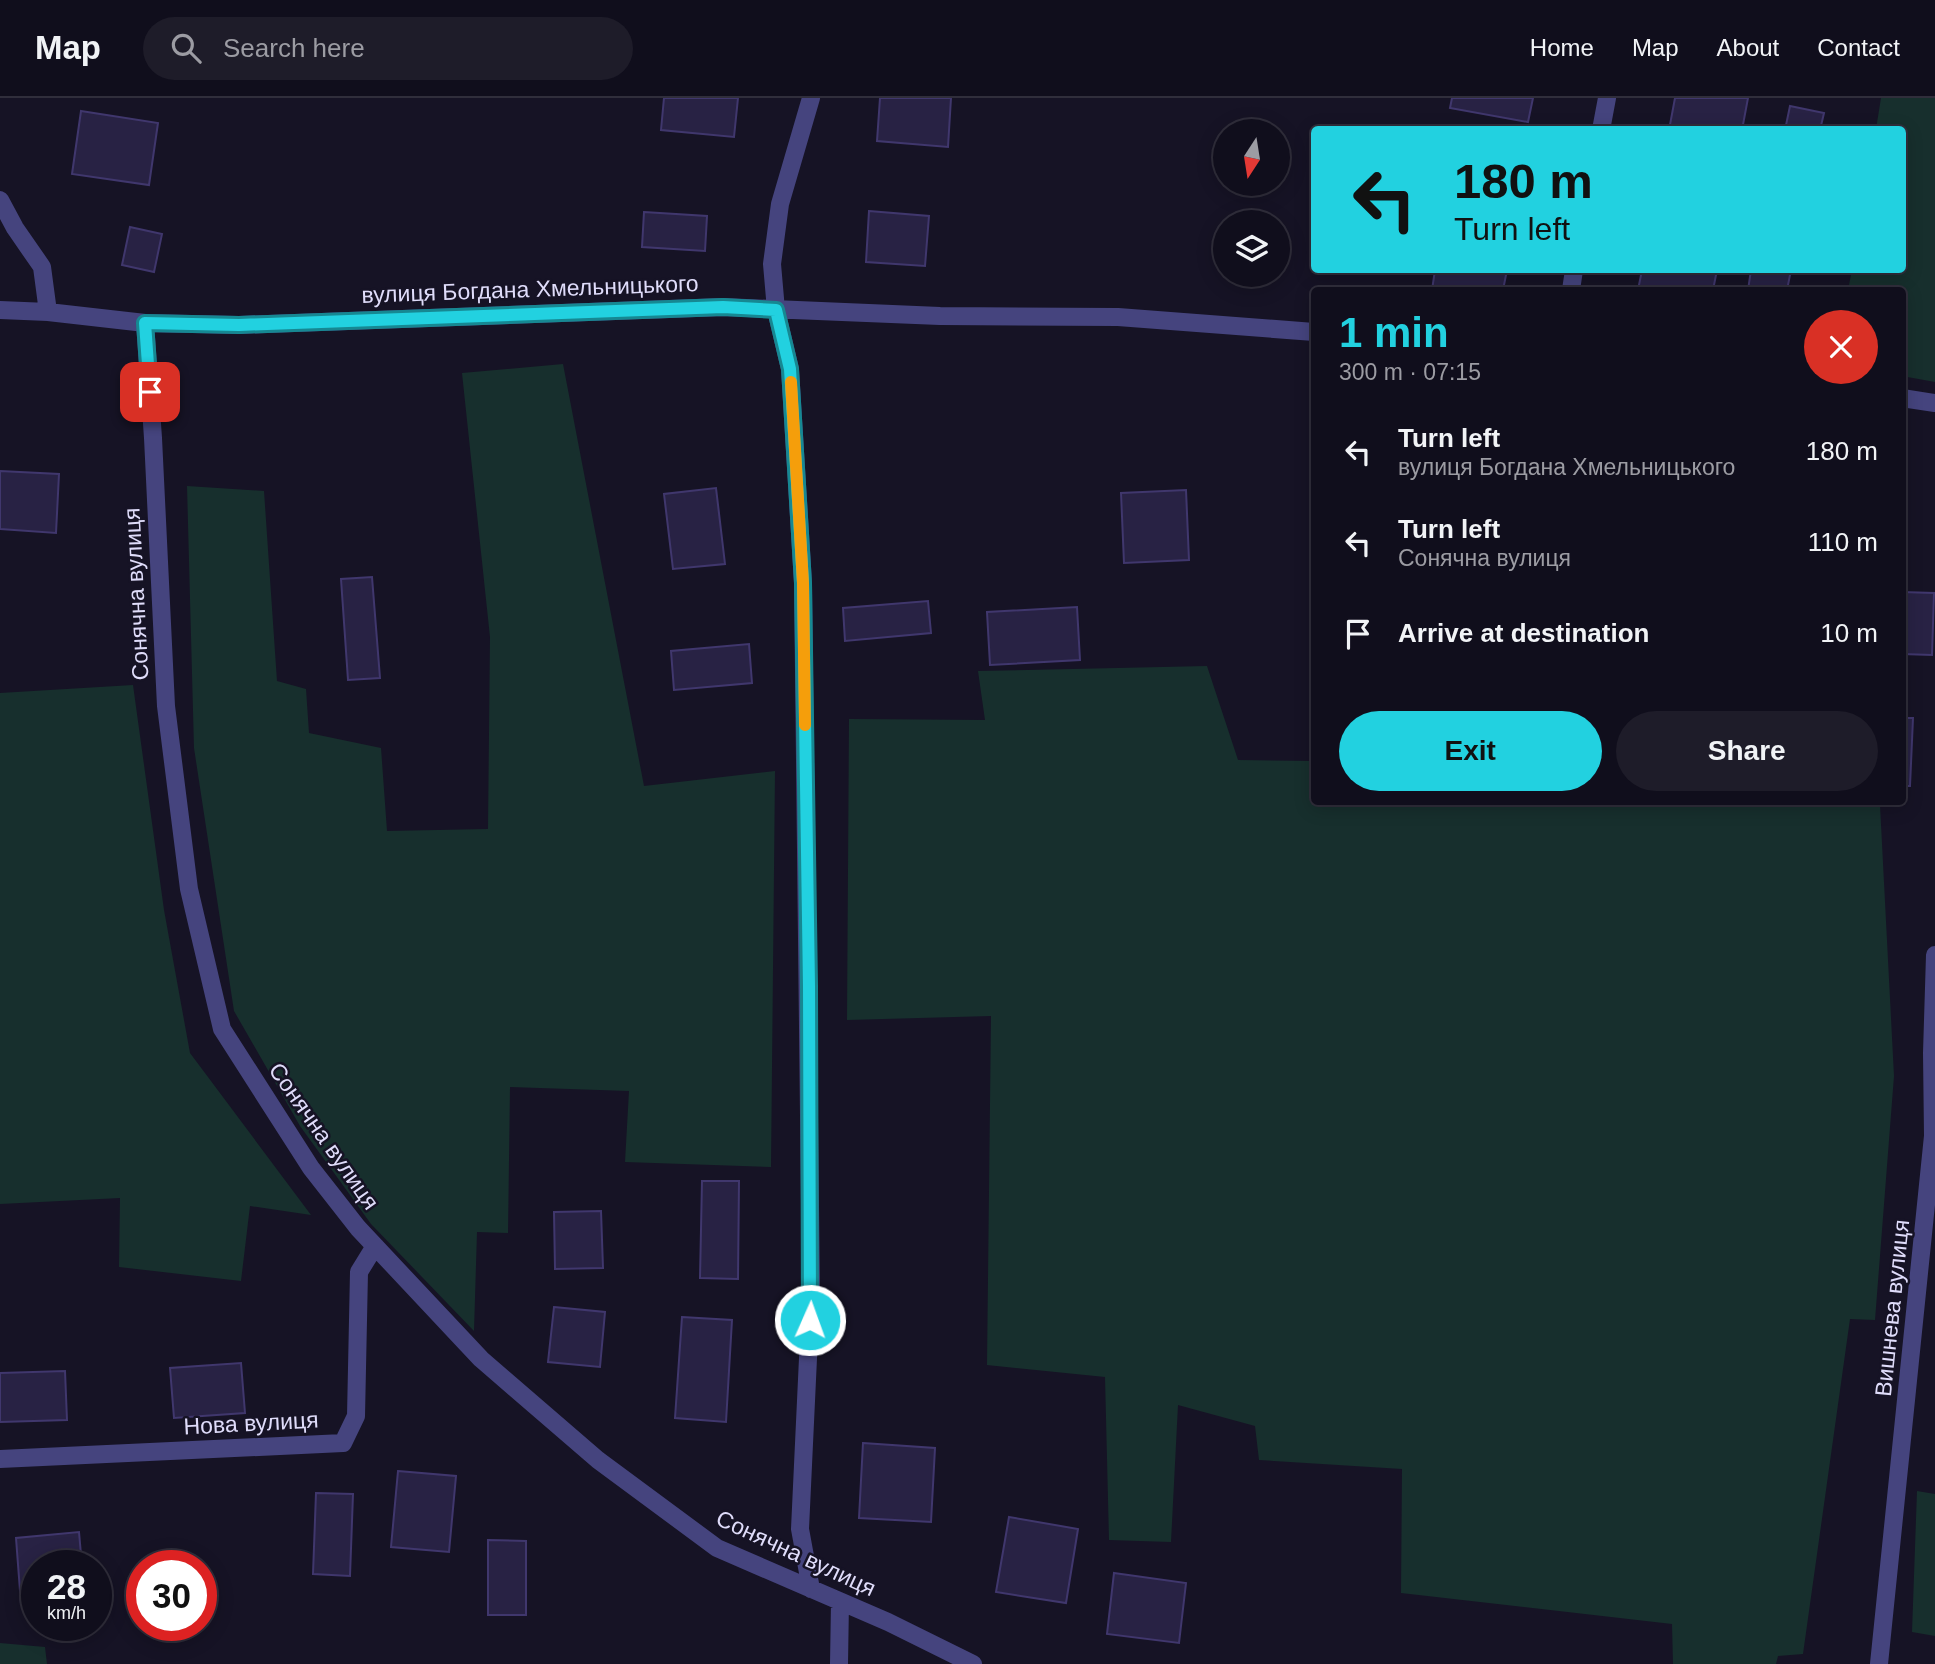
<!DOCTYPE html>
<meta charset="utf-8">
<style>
body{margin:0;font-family:Helvetica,sans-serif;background:#1e1c29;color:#f1f3f6;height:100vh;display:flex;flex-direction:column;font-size:26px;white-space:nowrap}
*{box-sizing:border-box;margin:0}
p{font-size:23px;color:#9c9ca3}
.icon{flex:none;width:38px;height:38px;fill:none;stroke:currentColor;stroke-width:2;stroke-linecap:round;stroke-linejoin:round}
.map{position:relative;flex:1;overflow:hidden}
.side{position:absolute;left:1311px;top:189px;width:595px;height:518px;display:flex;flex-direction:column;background:#100e1c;border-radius:7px;box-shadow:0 4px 18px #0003,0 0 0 2px #302e3b}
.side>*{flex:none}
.guide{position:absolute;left:1311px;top:28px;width:595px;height:147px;border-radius:7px;box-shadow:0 4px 18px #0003,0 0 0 2px #302e3b;background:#22d1e0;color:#111;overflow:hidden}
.needle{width:46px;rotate:192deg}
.buttons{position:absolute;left:1213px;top:21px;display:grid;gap:14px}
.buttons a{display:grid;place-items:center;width:77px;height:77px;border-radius:50%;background:#100e1c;box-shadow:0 4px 18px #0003,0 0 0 2px #302e3b;font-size:35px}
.speed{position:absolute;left:21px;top:1452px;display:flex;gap:14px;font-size:35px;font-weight:700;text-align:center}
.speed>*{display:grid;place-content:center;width:91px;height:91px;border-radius:50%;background:#100e1c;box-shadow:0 4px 18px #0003,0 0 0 2px #302e3b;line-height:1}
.speed small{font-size:18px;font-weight:400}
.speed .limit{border:10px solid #d22;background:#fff;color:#111}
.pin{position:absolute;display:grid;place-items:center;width:60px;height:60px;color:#fff;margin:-30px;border-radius:14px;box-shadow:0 4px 10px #0006}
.me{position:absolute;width:77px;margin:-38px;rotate:2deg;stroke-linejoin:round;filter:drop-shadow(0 0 5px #0008)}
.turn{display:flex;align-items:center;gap:24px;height:147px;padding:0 28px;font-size:32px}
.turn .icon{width:91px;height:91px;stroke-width:2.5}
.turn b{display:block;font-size:49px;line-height:60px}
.round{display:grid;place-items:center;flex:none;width:74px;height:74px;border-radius:37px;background:#1e1c29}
.headline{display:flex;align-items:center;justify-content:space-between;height:119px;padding:0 28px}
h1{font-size:42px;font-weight:800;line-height:52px;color:#22d1e0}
.action{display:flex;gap:14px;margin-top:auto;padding:14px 28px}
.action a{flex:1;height:80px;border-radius:42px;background:#22d1e0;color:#111;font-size:28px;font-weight:800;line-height:80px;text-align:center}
.action a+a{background:#1e1c29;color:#f1f3f6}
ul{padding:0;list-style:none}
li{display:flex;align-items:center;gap:21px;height:91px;padding:0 28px}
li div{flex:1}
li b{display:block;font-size:26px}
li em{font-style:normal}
header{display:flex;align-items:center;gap:42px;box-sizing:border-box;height:98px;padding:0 35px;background:#100e1c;border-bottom:2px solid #302e3b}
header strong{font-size:33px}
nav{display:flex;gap:38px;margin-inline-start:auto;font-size:24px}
.search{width:490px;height:63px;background:#1e1c29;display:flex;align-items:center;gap:18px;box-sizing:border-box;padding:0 24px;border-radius:38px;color:#9c9ca3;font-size:26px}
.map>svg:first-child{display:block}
</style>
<header>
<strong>Map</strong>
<div class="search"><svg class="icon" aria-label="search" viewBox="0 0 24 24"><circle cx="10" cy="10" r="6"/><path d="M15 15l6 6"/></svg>Search here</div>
<nav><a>Home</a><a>Map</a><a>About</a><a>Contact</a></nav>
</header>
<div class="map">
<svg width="1935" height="1566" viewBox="0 0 1935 1566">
<rect width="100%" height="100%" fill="#161325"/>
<!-- green -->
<path fill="#172f2d" d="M1881 0H1935V284L1902 278V192H1848L1852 172H1902V32L1876 31Z
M563 266 644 688 775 673 771 1069 625 1064 629 993 510 989 508 1135 477 1134 474 1233 371 1126 300 1028 234 913 194 650 187 388 264 393 277 583 306 591 309 635 381 650 387 733 488 731 490 539 462 275Z
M1207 568 1238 662 1314 663V704H1803L1880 707 1894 978 1875 1222 1850 1221 1803 1556 1778 1558 1776 1566H1673L1672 1526 1401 1495 1402 1371 1259 1362 1255 1328 1178 1307 1171 1444 1109 1442 1105 1279 987 1267 991 918 847 922 849 621 985 622 978 573Z
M133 587 164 812 190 955 311 1117 250 1108 241 1183 119 1169 120 1100 0 1106V595Z
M1917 1393 1935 1396V1538L1912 1534Z
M0 1545 45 1549 47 1566H0Z"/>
<!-- building -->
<path fill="#282244" stroke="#40376d" stroke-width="2" d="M664 0H738L734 39 661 32Z
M880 0H951L948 49 877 43Z
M1452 0H1533L1528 24 1450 10Z
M1675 0H1748L1742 32H1669Z
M1790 8 1824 15 1820 32H1785Z
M81 13 158 25 149 87 72 76Z
M869 113 929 118 925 168 866 164Z
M644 114 707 118 705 153 642 149Z
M130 129 162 136 154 174 122 167Z
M1435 172H1507L1503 192H1432Z
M1642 172H1717L1713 192H1638Z
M1751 172H1791L1787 192H1748Z
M0 373 59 376 56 435 0 431Z
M716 390 725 466 673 471 664 396Z
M1186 392 1189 462 1124 465 1121 395Z
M372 479 380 580 348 582 341 481Z
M1902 494 1934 495 1932 557 1902 556Z
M928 503 931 535 845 543 843 510Z
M1077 509 1080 562 990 567 987 514Z
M749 546 752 585 674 592 671 553Z
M1902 620H1913L1910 688H1902Z
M702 1083H739L738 1181 700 1180Z
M601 1113 603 1170 555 1171 554 1114Z
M554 1209 605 1214 600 1269 548 1264Z
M682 1219 732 1222 726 1324 675 1320Z
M241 1265 245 1315 174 1320 170 1270Z
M65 1273 67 1322 0 1324V1275Z
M863 1345 935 1350 931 1424 859 1420Z
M398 1373 456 1378 449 1454 391 1449Z
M316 1395 353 1396 350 1478 313 1476Z
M1009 1419 1078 1431 1066 1505 996 1494Z
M79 1434 82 1468H37V1505L21 1506 16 1440Z
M488 1442 526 1443V1517H488Z
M1114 1475 1186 1485 1179 1545 1107 1536Z"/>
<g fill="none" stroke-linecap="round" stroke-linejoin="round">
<!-- street -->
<path stroke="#45447e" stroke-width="18" d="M811 0 780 106 772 166 776 212 790 271 803 485 811 1196 800 1431 811 1491
M1601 32 1607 0
M0 102 15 130 42 169 48 214
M1571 192 1574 172
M0 212 48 214 145 225 239 227 723 209 940 218 1118 219 1314 234
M145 225 153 340 166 608 189 791 222 931 311 1070 358 1130 481 1261 598 1362 717 1450 888 1524 973 1566
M1902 300 1935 305
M0 1361 343 1345 356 1318 359 1174 375 1148
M839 1566 840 1504
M1879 1566 1933 1038 1932 955 1935 857"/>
</g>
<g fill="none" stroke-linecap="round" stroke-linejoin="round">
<defs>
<path id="route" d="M150 294 145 225 239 227 723 209 776 212 790 271 803 485 809 888 810 1222"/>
</defs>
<!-- route casing -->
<use href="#route" stroke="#168892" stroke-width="18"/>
<!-- route -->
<use href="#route" stroke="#22d1e0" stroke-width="12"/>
<!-- slow -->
<path stroke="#f59e0b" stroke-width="12" d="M791 284 803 485 805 627"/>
</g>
<g text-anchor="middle" stroke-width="5" stroke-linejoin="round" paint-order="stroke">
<!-- street labels -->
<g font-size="23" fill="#dfdcfa" stroke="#161325">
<text transform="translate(530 191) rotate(-2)" y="8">вулиця Богдана Хмельницького</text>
<text transform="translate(136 496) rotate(-93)" y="8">Сонячна вулиця</text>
<text transform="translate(324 1038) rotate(55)" y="8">Сонячна вулиця</text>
<text transform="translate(1892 1210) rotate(-84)" y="8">Вишнева вулиця</text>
<text transform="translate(251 1325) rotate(-3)" y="8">Нова вулиця</text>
<text transform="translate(796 1455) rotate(25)" y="8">Сонячна вулиця</text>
</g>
</g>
</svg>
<div class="buttons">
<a><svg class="needle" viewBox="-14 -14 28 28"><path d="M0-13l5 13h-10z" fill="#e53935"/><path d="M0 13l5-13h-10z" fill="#9c9ca3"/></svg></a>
<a><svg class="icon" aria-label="layers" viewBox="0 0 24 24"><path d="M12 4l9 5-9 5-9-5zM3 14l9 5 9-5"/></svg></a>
</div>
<div class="speed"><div>28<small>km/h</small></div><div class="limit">30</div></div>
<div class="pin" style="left:150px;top:294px;background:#d93025"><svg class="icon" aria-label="arrive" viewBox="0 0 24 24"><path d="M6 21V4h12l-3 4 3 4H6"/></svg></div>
<svg class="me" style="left:810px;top:1222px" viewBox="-20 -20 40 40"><circle r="17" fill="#22d1e0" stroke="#fff" stroke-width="3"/><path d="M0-11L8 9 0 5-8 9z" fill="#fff"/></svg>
<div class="guide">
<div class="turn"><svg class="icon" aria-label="left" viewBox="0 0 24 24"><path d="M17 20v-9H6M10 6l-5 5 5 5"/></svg><div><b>180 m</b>Turn left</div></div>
</div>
<section class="side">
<div class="headline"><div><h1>1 min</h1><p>300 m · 07:15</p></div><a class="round" style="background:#d93025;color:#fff"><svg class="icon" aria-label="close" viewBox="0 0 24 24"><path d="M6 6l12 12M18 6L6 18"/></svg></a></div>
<ul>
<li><svg class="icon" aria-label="left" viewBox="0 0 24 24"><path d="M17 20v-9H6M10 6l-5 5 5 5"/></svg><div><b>Turn left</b><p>вулиця Богдана Хмельницького</p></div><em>180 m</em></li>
<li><svg class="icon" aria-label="left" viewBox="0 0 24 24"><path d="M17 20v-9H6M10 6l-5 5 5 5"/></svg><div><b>Turn left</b><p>Сонячна вулиця</p></div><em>110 m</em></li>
<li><svg class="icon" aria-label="arrive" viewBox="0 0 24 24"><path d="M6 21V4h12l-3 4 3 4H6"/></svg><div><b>Arrive at destination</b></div><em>10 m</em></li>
</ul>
<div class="action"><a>Exit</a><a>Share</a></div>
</section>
</div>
